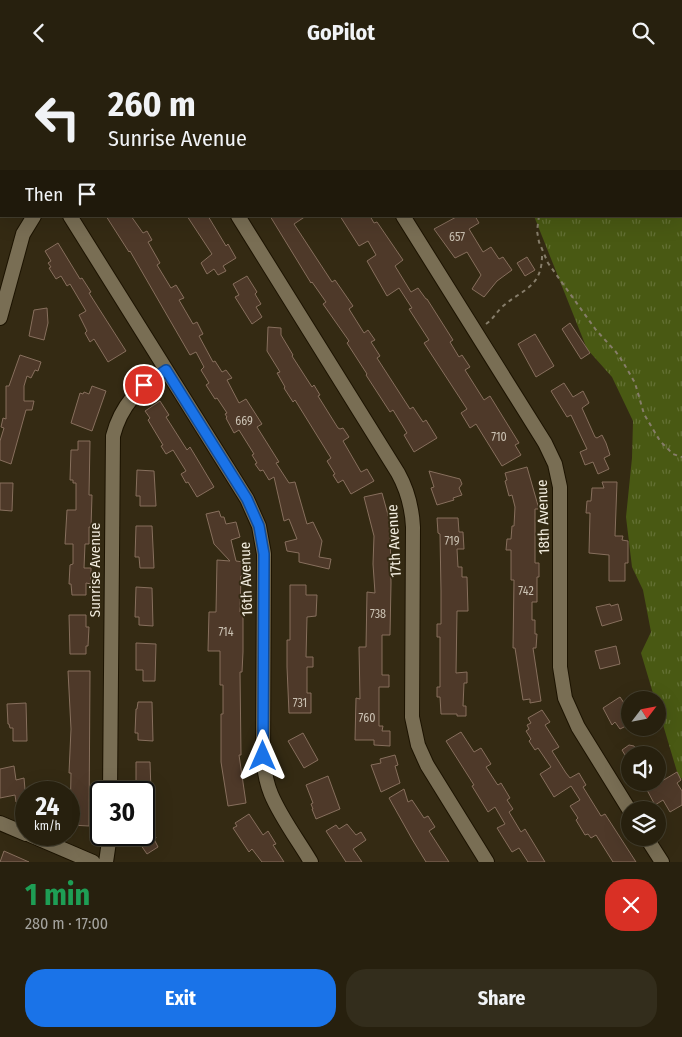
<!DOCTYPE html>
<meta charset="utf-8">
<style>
body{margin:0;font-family:"Fira Sans Condensed",sans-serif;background:#332d1c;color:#f1f3f6;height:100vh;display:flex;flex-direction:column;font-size:19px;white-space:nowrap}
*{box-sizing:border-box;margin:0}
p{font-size:16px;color:#a4a39e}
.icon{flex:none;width:28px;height:28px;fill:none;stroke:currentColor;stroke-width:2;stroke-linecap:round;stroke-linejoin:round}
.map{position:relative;height:797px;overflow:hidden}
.sheet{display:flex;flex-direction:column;background:#27200e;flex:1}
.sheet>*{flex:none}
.guide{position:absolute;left:0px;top:0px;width:682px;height:152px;box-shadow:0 5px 20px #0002,0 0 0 1px #433e2e;background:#27200e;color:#f1f3f6;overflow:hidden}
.needle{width:32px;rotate:58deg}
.fabs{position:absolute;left:621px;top:626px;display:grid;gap:10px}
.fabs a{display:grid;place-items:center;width:45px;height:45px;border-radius:50%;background:#27200e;box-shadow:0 5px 20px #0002,0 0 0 1px #433e2e;font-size:25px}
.speed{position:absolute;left:15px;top:716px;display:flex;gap:10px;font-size:25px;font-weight:700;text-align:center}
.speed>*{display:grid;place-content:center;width:65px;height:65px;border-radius:50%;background:#27200e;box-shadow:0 5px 20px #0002,0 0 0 1px #433e2e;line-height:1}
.speed small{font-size:12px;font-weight:400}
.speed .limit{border:2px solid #111;border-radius:8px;background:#fff;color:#111}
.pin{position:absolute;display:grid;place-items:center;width:42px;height:42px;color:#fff;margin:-21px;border:2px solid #fff;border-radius:50%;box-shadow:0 1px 5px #0007}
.me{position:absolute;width:55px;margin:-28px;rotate:0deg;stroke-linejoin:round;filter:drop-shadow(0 0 4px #0008)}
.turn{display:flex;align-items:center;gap:18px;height:105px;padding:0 25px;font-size:22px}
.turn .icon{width:65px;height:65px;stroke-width:2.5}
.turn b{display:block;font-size:35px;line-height:42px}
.then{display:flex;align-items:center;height:48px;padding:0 25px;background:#0003;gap:10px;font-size:19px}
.round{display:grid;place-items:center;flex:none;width:52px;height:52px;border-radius:20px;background:#332d1c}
.headline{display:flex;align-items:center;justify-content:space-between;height:85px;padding:0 25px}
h1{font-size:30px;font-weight:700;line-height:38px;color:#1e9e55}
.button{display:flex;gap:10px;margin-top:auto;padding:10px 25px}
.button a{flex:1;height:58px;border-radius:20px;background:#1a73e8;color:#fff;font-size:20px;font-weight:700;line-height:58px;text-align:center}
.button a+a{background:#332d1c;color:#f1f3f6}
header{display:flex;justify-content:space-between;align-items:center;height:65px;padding:0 25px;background:#27200e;font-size:22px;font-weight:700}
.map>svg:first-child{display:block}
</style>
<header><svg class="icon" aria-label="back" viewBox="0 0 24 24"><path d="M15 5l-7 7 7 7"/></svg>GoPilot<svg class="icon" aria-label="search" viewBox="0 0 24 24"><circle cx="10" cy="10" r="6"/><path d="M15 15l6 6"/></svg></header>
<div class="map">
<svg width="682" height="797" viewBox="0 0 682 797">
<defs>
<pattern id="grass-tufts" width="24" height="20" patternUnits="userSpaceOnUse" patternTransform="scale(1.25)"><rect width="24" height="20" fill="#495913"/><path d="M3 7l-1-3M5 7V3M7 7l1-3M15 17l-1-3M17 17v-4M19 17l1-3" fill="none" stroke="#647135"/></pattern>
</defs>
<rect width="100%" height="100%" fill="#342a13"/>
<!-- grass -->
<path fill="url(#grass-tufts)" d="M449 0H682V714L678 710 658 643V635H655L641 588 651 567 643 525 632 502 626 452 632 393 633 356 612 312 587 284 534 151H681V1Z"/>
<!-- building -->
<path fill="#4e3929" stroke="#876f5d" d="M106 151H131L143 168 147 166 152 175 148 177 160 198 157 200 171 223 176 220 184 233 179 235 193 259 197 257 203 269 199 271 213 297 215 296 222 307 226 305 232 313 227 315 239 338 246 334 262 359 257 362 279 397 276 398 289 418 295 417 307 459 313 457 322 476 319 492 331 494 329 504 299 497V488L287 486 285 477 297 474 289 454 284 456 274 412 269 415 263 405 260 406 255 399 257 398 252 390 254 389 239 365 234 368 226 353 227 352 225 349 227 348 217 333 215 334 206 320 209 318 201 305 204 302 196 287 190 290 130 186 129 187Z
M187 151H208L226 181 228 179 236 193 223 201 226 206 218 210 214 204 207 209 201 198 212 189Z
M270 151H306L294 159 332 217 335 215 353 241 349 244 364 268 368 265 375 275 371 277 380 291 377 293 410 344 413 342 423 357 426 355 437 373 414 387 404 370 407 368 393 345 390 347 366 310 367 309 347 278 349 276 323 239 326 237 312 217 311 218Z
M340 151H370L374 158 377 157 403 195 395 201 411 227 418 223 426 234H427L453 275 450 277 459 292 462 290 470 302 465 305 484 335 490 331 519 378 515 380 521 390 502 401 476 359 470 363 461 348 467 344 424 278 429 275 409 244 412 243 399 223 387 231 367 196 376 190 368 176 359 181Z
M458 151H475L479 158 469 164 483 187 491 182 499 194 503 192 512 205 497 216 484 232 472 224 481 210 467 187 455 193 434 164Z
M58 178 80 214 82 213 91 227 89 228 126 286 108 297 94 274 90 277 85 268 87 266 79 250 86 246 70 219 67 221 61 211 56 214 49 203 51 202 48 198 51 196 45 186Z
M527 192 535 205 525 211 517 198Z
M247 211 257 227 255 229 261 239 256 242 262 252 252 259 235 232 239 230 233 219Z
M47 243 48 258 44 275 29 271 34 245Z
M570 258 590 288 581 294 562 264Z
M268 262 281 263V270L293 290 292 291 312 322 314 320 320 330 318 331 338 363 340 364 343 363 349 372 343 376 361 407 367 404 374 416 351 429 343 415 338 418 333 410 335 409 327 396 331 393 295 335 293 337 284 323 285 322 277 308 280 307 267 286Z
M535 269 554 301 536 312 518 279Z
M20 290 41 297 38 306 35 305 31 313 27 311 24 321V336H34L32 345H26L11 399 0 395V376L4 363 1 362 3 353 6 354V321H9Z
M564 318 573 332 583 326 589 338 582 343 595 372 597 373 602 370 606 378 610 390 604 393 609 404 598 409 593 397 585 400 580 387 587 384 571 350 567 352 551 326Z
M92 321 106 326 92 366 71 358 80 328 83 329 84 327 89 329Z
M160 336 169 350 166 352 187 385 190 382 214 422 197 432 188 417 186 418 181 409 186 406 173 385 166 389 161 381 163 380 148 355 150 353 145 346Z
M78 376H90L89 430H92L91 462H89V479H85L84 503H91V519L86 518V530H72L71 519H69L70 500 73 499V479H65L67 445H76V418H73V415H70L71 385H78Z
M527 402 539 444H535V498H539V512H537V537H532V555H535V569H537L536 583H533L541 636 530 638V634L523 635 515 583H513L514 515H511V485H506L507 474H511L512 461H514L515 442 512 430 509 431 505 416 507 415 505 408Z
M137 405 154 406 156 441H140V431H136Z
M429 406 460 414 462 419 459 423 462 430 453 433 454 435 437 440 431 423 434 422Z
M602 417H617L615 471H623L622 475 628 476V498H625V516H609V490L589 488 590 448H586L587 436H591L592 423H604Z
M0 418H13L12 446 0 445Z
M382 428 390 457 391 518 390 570H382V610H389V622H379V661H383L382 666H390V681L374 680V675H355L356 633 360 634 359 582H366L367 527 375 528 373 499 374 471 364 432Z
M219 446 221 452H224L226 459 236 457 240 472 231 475 236 496 243 497V511H241L240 547H243V587L242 607H240L241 690H239L246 738 228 741 221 697V649H223V620H220V586H208L209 547H216L217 495 230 496 214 479 206 449Z
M437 453H458L459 467H463L464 484H457L458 502H462V512H467L468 546H457L456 608 467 607V618H464L463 641H466V651H457V649H441L440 632H437V622H440V572H437V559H441V526L440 469 438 468Z
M136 461H152L154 503H140L139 492H135Z
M290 520H306V530H317L316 551 307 552 306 592H313V602H307V628H311V648H289L287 602V575H290Z
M136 522 152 523 153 561 139 560V552H135Z
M610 539 611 541 618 539 622 555 602 561 596 542Z
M69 550H86V562H89L88 581H86V589H70Z
M136 578 156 579 155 616H143V605H136Z
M616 581 620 599 600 604 595 586Z
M68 606H90L89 761 70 760 71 708H69L71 664Z
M620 632 630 647V659L620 664 615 657 612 660 603 643Z
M138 637H152L153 676 138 675V668H135L136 644H137Z
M26 638 27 676H13V663H10L9 659H8L7 639Z
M542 645 550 657 545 660 559 682 552 686 566 708 570 713 579 708 586 720 583 722 601 751 605 749 636 797H613L596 770 591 773 588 769 585 770 576 755 578 753 570 741 580 735 571 721 554 732 540 709 551 702 538 683 535 685 529 676 531 674 526 666 529 664 527 660 531 658 528 653Z
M461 667 474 687 481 683 491 699 486 702 497 719 498 720 501 718 510 733 507 735 513 744 509 747 521 767 525 764 545 797H528L519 783 512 787 497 763 505 759 495 742 488 747 472 721 474 720 446 676Z
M303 668 318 695 304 703 288 676Z
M629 680 634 681 640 690H625L622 685Z
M395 690 398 700 395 701 400 718 381 727 371 700 381 698 380 694Z
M136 697H150L151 726H136Z
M14 701 16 715 24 713 26 736 16 737 15 730 0 733V704Z
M677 707 681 715 677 718 682 726V740L670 747 663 735 655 740 647 725Z
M328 711 340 744 316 754 312 744H313L311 739 313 738 306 720Z
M404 724 408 737 412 735 424 753 428 751 435 762 429 766 449 797H426L412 774 389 733Z
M144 742H145L156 773 154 774 158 782 147 789 134 770H144Z
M249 749 263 770 268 766 276 779 273 780 284 797H262L252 784 249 787 233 763 237 761 235 758Z
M347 759 356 770 361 767 366 775 353 784 362 797H346L326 766 336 760 339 764Z
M4 786 29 797H0Z"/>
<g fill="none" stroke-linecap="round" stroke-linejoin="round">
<defs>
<path id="minor" d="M309 0 310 1
M444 0 445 1
M269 1 271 0
M380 1 382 0
M0 27 1 32
M70 151 247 434 259 461 264 489 263 691C264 704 266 717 271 729 281 753 298 775 311 797
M238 151 398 408C408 426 412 443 413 462L412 652 418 680 427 700 487 797
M403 151 545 378 555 399 560 422V602L565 633 578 662 630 746
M0 253 23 169 34 151
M110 728 113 371C121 340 139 322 166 305
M0 758 26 769
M30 770 93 797
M646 772 662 797
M106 797 110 770"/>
</defs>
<!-- minor casing -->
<use href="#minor" stroke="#1c1300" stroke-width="16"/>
<!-- path -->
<path stroke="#867d6a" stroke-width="2" stroke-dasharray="4 4" stroke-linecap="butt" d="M681 14 682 13
M539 151 537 166 539 177 548 198 596 265 616 287 623 297 635 318 644 349 660 376 673 389 682 392
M486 259C493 254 496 248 502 242 522 224 543 223 542 188"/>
<!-- minor -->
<use href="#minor" stroke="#796e54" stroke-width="14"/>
</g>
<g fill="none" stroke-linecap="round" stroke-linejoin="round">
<defs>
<path id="route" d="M144 320 166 305 247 434 259 461 264 489 263 691"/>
</defs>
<!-- route casing -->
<use href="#route" stroke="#114b97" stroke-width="12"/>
<!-- route -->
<use href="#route" stroke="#1a73e8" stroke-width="9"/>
</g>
<g text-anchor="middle" stroke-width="4" stroke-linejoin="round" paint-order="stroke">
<!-- number labels -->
<g font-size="12" fill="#cac1b2">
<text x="457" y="176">657</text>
<text x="244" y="360">669</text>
<text x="499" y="376">710</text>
<text x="452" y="480">719</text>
<text x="526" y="530">742</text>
<text x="378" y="553">738</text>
<text x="226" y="571">714</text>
<text x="300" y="642">731</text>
<text x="367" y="657">760</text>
</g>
<!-- street labels -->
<g font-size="15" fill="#f4eee0" stroke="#342a13">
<text transform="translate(543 452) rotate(-92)" y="5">18th Avenue</text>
<text transform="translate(394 476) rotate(-93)" y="5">17th Avenue</text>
<text transform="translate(95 505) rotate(-90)" y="5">Sunrise Avenue</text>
<text transform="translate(246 514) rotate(-92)" y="5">16th Avenue</text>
</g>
</g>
</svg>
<div class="fabs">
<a><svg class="needle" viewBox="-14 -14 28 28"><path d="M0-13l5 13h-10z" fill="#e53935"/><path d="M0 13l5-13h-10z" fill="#a4a39e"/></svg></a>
<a><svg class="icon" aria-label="sound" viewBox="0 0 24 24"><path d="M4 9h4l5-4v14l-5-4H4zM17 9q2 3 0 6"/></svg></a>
<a><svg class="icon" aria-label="layers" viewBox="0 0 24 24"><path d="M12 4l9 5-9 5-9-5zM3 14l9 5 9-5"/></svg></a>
</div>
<div class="speed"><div>24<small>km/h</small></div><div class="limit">30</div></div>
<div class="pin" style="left:144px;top:320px;background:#d93025"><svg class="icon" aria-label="arrive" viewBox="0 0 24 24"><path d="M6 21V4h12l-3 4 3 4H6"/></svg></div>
<svg class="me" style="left:263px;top:691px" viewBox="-20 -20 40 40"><path d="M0-17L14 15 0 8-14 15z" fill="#1a73e8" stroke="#fff" stroke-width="4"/></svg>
<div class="guide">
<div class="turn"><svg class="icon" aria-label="left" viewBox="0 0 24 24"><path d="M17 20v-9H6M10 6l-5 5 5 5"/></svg><div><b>260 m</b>Sunrise Avenue</div></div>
<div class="then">Then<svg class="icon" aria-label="arrive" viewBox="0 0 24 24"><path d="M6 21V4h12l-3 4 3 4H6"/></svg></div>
</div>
</div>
<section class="sheet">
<div class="headline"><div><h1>1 min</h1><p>280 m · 17:00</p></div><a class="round" style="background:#d93025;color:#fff"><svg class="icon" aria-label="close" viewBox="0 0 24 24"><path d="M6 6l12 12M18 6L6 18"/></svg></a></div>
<div class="button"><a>Exit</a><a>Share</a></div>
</section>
